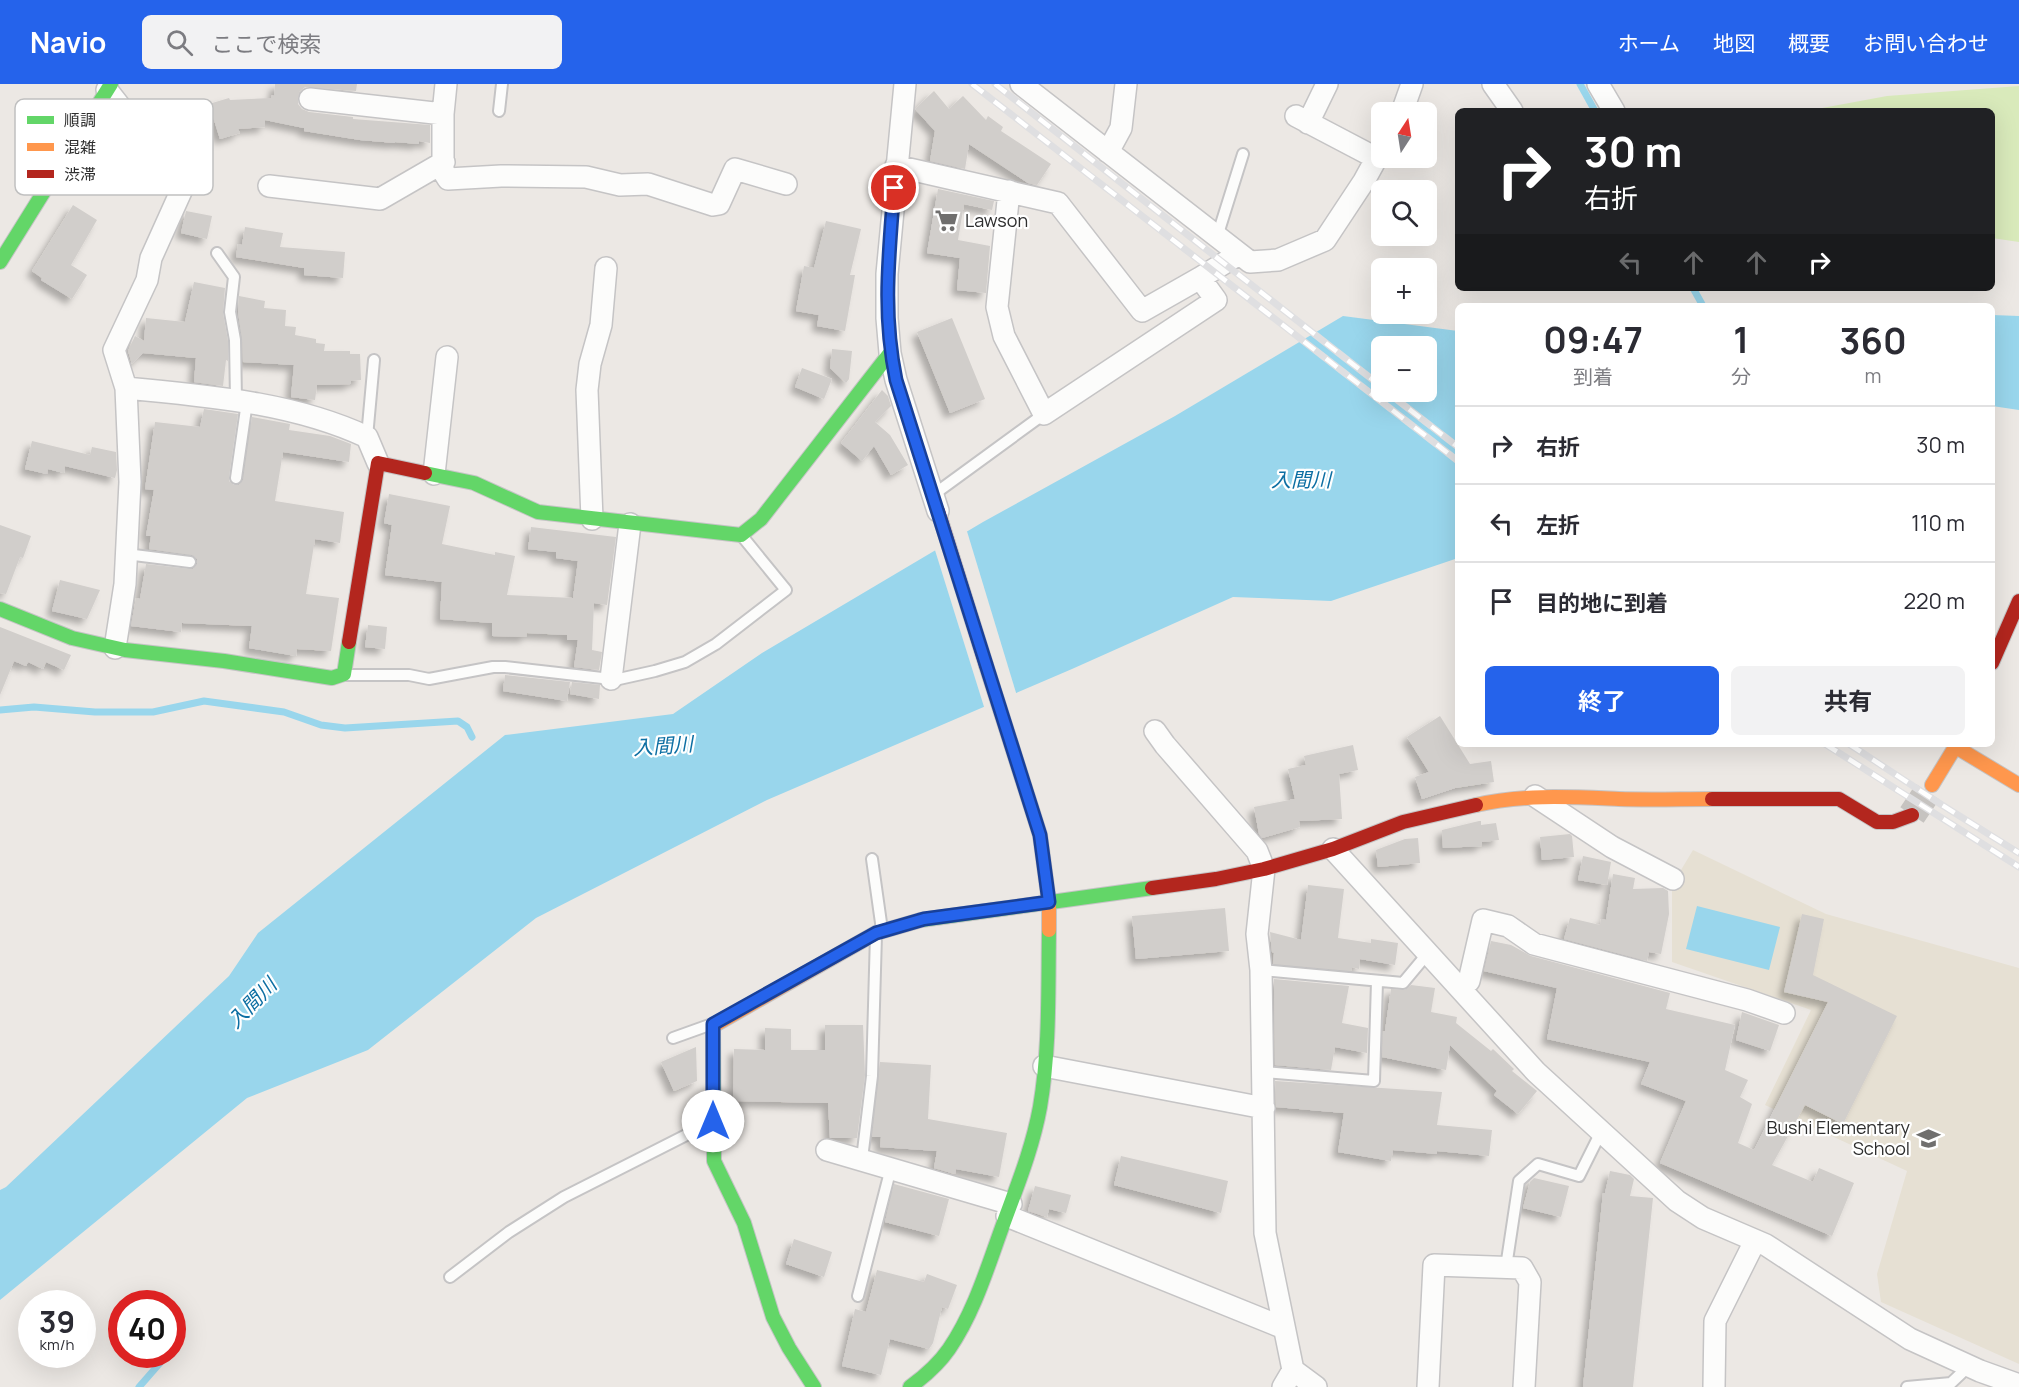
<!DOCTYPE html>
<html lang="ja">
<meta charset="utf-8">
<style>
body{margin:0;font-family:Manrope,"Noto Sans JP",sans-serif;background:#f2f2f3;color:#2b2b33;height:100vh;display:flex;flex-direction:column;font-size:22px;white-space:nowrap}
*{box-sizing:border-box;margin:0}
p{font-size:20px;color:#7c7c81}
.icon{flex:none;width:33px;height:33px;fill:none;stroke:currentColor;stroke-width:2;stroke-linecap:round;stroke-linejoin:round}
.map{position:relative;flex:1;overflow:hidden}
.sheet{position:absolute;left:1455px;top:219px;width:540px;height:444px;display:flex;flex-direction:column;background:#fff;border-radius:9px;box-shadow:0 6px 24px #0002}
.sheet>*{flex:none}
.banner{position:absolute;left:1455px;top:24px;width:540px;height:183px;border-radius:9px;box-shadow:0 6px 24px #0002;background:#202124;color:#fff;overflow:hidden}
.needle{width:39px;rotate:12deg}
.tools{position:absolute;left:1371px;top:18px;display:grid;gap:12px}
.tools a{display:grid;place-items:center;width:66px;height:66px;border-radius:9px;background:#fff;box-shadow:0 6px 24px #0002;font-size:30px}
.speed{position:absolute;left:18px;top:1206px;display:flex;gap:12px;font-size:30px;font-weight:700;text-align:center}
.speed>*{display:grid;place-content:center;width:78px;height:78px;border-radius:50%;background:#fff;box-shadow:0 6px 24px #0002;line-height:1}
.speed small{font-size:15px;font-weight:400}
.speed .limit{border:9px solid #d22;background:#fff;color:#111}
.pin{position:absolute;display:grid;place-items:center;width:51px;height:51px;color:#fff;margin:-26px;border:3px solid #fff;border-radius:50%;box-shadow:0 2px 6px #0007}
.me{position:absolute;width:66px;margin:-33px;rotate:0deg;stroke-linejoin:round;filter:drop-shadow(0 0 4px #0008)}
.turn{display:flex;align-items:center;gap:21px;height:126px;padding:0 30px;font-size:27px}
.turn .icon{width:78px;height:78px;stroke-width:2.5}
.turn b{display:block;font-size:42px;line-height:51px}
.lanes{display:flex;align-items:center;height:57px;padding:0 30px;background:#0003;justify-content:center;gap:30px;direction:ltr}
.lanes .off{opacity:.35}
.eta{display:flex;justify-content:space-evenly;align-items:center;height:102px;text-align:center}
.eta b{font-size:36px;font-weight:700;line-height:42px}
.cta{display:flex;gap:12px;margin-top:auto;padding:12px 30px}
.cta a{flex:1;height:69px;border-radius:9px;background:#2563eb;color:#fff;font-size:24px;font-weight:700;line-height:69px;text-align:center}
.cta a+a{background:#f2f2f3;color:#2b2b33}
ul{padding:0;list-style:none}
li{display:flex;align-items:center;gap:18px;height:78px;padding:0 30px;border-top:2px solid #e1e1e2}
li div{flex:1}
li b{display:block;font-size:22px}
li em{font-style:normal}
header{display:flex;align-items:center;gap:36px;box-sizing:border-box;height:84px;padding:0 30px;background:#2563eb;color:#fff}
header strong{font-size:28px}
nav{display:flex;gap:33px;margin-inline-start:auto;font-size:21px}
.search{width:420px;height:54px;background:#f2f2f3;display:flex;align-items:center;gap:15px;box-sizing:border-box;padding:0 21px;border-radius:9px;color:#7c7c81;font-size:22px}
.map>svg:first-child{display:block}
</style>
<header>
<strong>Navio</strong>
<div class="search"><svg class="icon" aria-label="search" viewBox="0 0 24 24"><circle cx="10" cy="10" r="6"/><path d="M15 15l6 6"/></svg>ここで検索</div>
<nav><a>ホーム</a><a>地図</a><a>概要</a><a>お問い合わせ</a></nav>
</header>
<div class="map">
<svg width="2019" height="1303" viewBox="0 0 2019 1303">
<defs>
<filter id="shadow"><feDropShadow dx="-5.5" dy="5.5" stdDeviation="3" flood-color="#0004"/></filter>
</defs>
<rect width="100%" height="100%" fill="#ece8e4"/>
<!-- education -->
<path fill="#e6e0d3" d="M1693 766 1826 830 2019 884V1280L1881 1218 1877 1190 1907 1087 1765 1021 1811 926 1672 878V801Z"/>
<!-- pitch -->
<path fill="#d9eabb" d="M2019 2V158L1992 154V27H1806L1887 12Z"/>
<!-- water -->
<path fill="#99d6ec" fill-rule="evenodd" d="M1992 231 2019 232V326L1992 322Z
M1343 232 1458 247V474L1331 517 1233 513 1072 585 767 716 536 834 368 966 247 1014 0 1216V1106L6 1103 229 892 258 849 505 651 673 630 762 569 983 438 1175 332ZM1382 262H1426V308H1382Z
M1697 822 1780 843 1769 886 1686 865Z"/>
<!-- pier -->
<path fill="#ece8e4" d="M966 444 1017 612 985 626 934 463Z"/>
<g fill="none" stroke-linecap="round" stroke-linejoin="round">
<!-- stream -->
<path stroke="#99d6ec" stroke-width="7" d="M1580 0 1595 27
M1693 204 1703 222
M0 626 34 623 95 628H153L204 617 284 628 321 641 345 644 458 637 467 643 472 653
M139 1303 160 1279"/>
</g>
<!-- building -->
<path fill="#d1cecb" filter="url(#shadow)" d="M275 0H357L356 7 305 3 299 8 298 20 302 25 309 28 353 33V35L430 41V59L419 57V60L395 58V59L360 56 304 47V44L265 36V43L238 45 240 49 220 55 209 20 229 14 230 16 271 14 272 11 274 12Z
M934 7 949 25 963 12 986 36 988 32 1003 43 1001 47 1051 80 1037 101 1028 99 969 60 965 85 930 77 935 47 915 25Z
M938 105 994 117 992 126 964 120 958 156 990 162 986 209 957 206 960 174 927 169Z
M73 121 97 136 71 181 87 191 72 215 41 196 42 194 32 187Z
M186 127 212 132 207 155 181 149Z
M826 137 861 145 850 191H855L845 247 817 242 819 231 796 227 804 182 814 184Z
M245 143 283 149 280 163 345 168 343 194 304 191V184L236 173 238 160 242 161Z
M194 198 225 204 223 229 228 257V277L226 276 223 302 194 298 196 274 143 269 132 280 128 267 135 252 144 257 146 234 185 238Z
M239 212 265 217 264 224 286 226 285 242 296 243 295 251 316 255V259L325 260 324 267H350V270H360L361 296 351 297V300L317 301 315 316 291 313 294 281 243 278 242 255 238 228Z
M952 234 985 315 950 329 917 248Z
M832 265 852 267 849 295 846 299 830 284Z
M802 284 832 295 824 315 795 303Z
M882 306 888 312 891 322 875 338 890 351 908 381 891 391 874 362 862 377 841 359Z
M204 325 238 330 229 393V397L234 401H239L243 396 252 333 290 340 289 346 330 352 351 360 349 378 283 368 275 417 344 428 340 459 315 455 306 510 339 514 331 567 297 565 296 572 249 564 252 542 182 539 181 548 131 542 136 514 140 515 146 480 190 485H193L197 480V475L192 471 149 465 151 452H146L154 406 145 405 155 338 200 343Z
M32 357 90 371 92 363 116 368 117 386 115 394 65 382 64 389 48 385 47 390 25 385Z
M389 410 450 422 442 460 495 471V468L515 472 507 511 573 514 578 477 556 474V468L528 465 531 443 616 453 607 521 594 519 592 566 602 568 599 586 574 583 578 556H567V551L527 549 526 553 492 552V539L440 535 442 498 385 491 392 441 384 439Z
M0 441 31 452 23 474 20 473 6 510 0 509Z
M60 496 100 506 87 535 52 527Z
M368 541 387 543 385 565 365 563Z
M0 543 71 571 64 586 46 578 43 585 28 578 26 582 14 577 0 611Z
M505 591 570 598 567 617 503 607Z
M572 598 600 601 599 615 570 610Z
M1440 632 1470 680 1491 677 1494 698 1455 704 1422 715 1415 693 1429 688 1407 653Z
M1353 661 1358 686 1339 690 1342 735 1299 737 1300 743 1262 754 1259 750 1254 723 1295 715 1288 685 1306 681 1304 672Z
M1479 737H1481V741L1496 739 1499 756 1482 758V762L1443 764 1442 746Z
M1570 750 1572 752 1574 773 1542 776 1540 753Z
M1418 754 1420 779 1378 783 1376 766 1405 755Z
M1583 772 1611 778 1607 801 1578 796Z
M1613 790 1635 794 1633 805 1663 804 1668 807 1669 830 1661 870 1649 868 1647 877 1564 855 1570 834 1600 841 1601 835 1606 836Z
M1308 801 1344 805 1338 854 1371 859V855L1398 859 1395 881 1360 875 1359 885 1352 883 1351 887 1273 880 1274 869 1272 868 1270 848 1301 856Z
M1225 824 1229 867 1136 875 1132 832Z
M1802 830 1824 835 1813 891 1897 932 1843 1040 1805 1021 1772 1081 1813 1098 1819 1084 1854 1099 1832 1152 1660 1079 1686 1017 1641 1000 1650 978 1547 955 1557 904 1484 887 1491 857 1511 861 1531 872 1670 909 1666 925 1735 941 1725 986 1748 996 1740 1013 1752 1020 1738 1059 1754 1066 1828 918 1784 908Z
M1274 895 1349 902 1342 939 1368 944 1367 969 1335 963 1331 986 1275 981Z
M1411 901 1435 904 1431 928 1457 933 1456 939 1491 967 1493 965 1514 985 1512 987 1537 1007 1518 1030 1494 1011 1497 1007 1450 961 1446 986 1382 973 1383 947H1385L1391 905 1405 906Z
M1742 928 1779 941 1770 967 1736 956Z
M825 941H863L865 991 857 1054H830L828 1019 733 1017 734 965 765 966V944L791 945V966H825Z
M696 963 697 997 674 1007 661 978Z
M880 978 931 981 928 1035 1007 1049 999 1093 956 1085 955 1090 934 1084 937 1067 880 1063 881 1053H872Z
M1275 997 1442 1008 1437 1041 1492 1046 1489 1072 1437 1067V1070L1393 1066 1391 1077 1338 1068 1344 1029 1276 1023Z
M1121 1072 1228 1097 1221 1129 1114 1101Z
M1610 1087 1630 1091 1634 1095 1630 1112 1653 1114 1633 1303H1583L1603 1109H1605Z
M1534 1094 1569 1102 1561 1133 1523 1124 1530 1098Z
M894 1100 949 1115 939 1152 885 1138Z
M1035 1102 1071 1111 1066 1129 1049 1125 1047 1133 1028 1127Z
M794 1155 832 1168 824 1193 786 1180Z
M877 1186 924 1198 927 1190 957 1201 948 1225 942 1223 933 1259 929 1265 890 1255 881 1291 842 1282 855 1225 866 1228Z"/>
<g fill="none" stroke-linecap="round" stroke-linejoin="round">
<!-- secondary-tunnel -->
<path stroke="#c6c3c0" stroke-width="28" stroke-dasharray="28 14" stroke-linecap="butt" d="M1912 731 1932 701"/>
<defs>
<path id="lane" d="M499 27 502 0
M1217 153 1243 70
M217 169 234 193 230 228 235 256 236 316
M367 353 374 276
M236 394 247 318
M933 411 1044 330
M126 470 190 478
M344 591H409L429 595 493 583H505L611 595H619L655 587 685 578 716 560 786 506 742 452
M872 775 882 846
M1261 886 1403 899 1428 869
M673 954 712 940
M1263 988 1374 997 1377 898
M862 1075 872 992 876 851
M1506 1183 1519 1097 1538 1080 1579 1092 1601 1048
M450 1193 509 1148 564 1113 710 1039
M858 1212 891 1084
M1907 1303 1951 1299 1969 1282"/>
<path id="street" d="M905 0 887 190V234L890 269 896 296 938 427
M1021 0 1250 178 1278 176 1325 156 1364 97 1382 64
M1493 0 1512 27
M1598 0 1614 27
M107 6 183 103 151 174 147 196 114 266 126 304C207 312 292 318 367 353L378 379
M310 15 443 30 446 0
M1402 28 1412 0
M443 30V87L448 95 501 92 586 93 620 101 648 100 713 121 719 120 735 85 786 100
M1296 32 1376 74
M1308 39 1327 0
M1108 68 1121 44 1126 0
M896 82 1058 119 1142 227 1200 194 1216 216 1044 330 1004 252 997 223 1009 107
M269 102 380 115 444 78
M1200 194 1239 170
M434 390 447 273
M592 435 587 306 590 280 601 241 606 184
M115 564 125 500 130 398 126 304
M611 595 630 440
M1155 647 1165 661 1257 767 1264 785 1257 850 1261 886 1265 1149 1293 1286 1283 1303
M1535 712 1612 763 1673 795
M1333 765 1536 988 1677 1117 1703 1134 1766 1161 1910 1255 1980 1287 2019 1301
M1459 903 1469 897 1483 836 1508 842 1534 860 1747 916 1784 929
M1044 982 1264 1024
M827 1066 1011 1120
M1007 1132 1284 1244
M1293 1286 1316 1303
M1428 1303 1434 1181 1522 1184 1530 1198 1524 1303
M1714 1303 1715 1237 1755 1157"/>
<path id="fast" d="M0 178 111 0
M425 389 474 399 538 428 741 451 761 435 890 269
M0 525 72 554 125 566 224 577 332 594 344 590 349 558
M921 836 1152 804
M713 942 714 1077 744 1139 773 1233 789 1264 814 1303
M910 1303C925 1292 938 1281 949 1265 973 1230 986 1188 1000 1149 1015 1107 1032 1067 1040 1023 1050 965 1048 904 1049 846"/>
<path id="slow" d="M986 581 1040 751 1049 818V846
M1956 663 2019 701
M1932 701 1957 660
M1476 721C1524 710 1571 713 1619 715 1650 716 1681 715 1712 715
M713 942 876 849 921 836"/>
<path id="jam" d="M938 427 986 581
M349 558 378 379 425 389
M1992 579 2019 517
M1712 715H1839L1877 738H1893L1912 731
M1152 804 1216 795 1264 785 1333 765 1403 738 1476 721"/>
</defs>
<!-- lane casing -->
<use href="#lane" stroke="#c5c4c5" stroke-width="14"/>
<!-- street casing -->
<use href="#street" stroke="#c5c4c5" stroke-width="24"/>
<!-- fast casing -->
<use href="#fast" stroke="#c5c4c5" stroke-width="16"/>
<!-- slow casing -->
<use href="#slow" stroke="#c5c4c5" stroke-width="16"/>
<!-- jam casing -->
<use href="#jam" stroke="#c5c4c5" stroke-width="16"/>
<!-- lane -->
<use href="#lane" stroke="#fcfcfb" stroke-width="10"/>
<!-- street -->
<use href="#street" stroke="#fcfcfb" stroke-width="21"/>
<!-- fast -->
<use href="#fast" stroke="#63d668" stroke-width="14"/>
<!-- slow -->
<use href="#slow" stroke="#ff974d" stroke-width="14"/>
<!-- jam -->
<use href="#jam" stroke="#b3261e" stroke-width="14"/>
<defs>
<path id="rail" d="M972 0 1458 377
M995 0 1382 303
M1387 308 1458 363
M1825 660 2019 783
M1849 660 1942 721 2019 769"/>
</defs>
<!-- rail casing -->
<use href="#rail" stroke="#dfdfe1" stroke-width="7"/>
<!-- rail -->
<use href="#rail" stroke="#fff" stroke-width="4.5" stroke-dasharray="14" stroke-linecap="butt"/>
</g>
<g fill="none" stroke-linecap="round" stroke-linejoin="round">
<defs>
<path id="route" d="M713 1037V940L876 849 924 835 1049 818 1040 751 896 296C882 228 889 172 894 104"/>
</defs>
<!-- route casing -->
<use href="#route" stroke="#184099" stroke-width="15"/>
<!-- route -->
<use href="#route" stroke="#2563eb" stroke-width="10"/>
</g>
<!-- icons -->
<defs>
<symbol id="supermarket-bare" viewBox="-9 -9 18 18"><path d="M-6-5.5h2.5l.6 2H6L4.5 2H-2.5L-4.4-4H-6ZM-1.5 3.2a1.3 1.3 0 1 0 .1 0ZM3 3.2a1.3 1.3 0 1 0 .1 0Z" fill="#706f6e" stroke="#fff" stroke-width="2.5" paint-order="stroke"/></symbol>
<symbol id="school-bare" viewBox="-9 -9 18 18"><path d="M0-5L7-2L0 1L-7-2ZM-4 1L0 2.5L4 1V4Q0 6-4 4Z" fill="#706f6e" stroke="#fff" stroke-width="2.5" paint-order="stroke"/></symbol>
</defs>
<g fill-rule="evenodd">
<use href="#supermarket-bare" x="930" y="120" width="33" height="33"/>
<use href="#school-bare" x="1912" y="1038" width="33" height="33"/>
</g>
<g text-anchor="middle" stroke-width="4.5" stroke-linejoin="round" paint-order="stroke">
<!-- poi labels -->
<g font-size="18" fill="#2e2e2e" stroke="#fff" text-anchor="start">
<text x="965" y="143">Lawson</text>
<text x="1910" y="1050" text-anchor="end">Bushi Elementary<tspan x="1910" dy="21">School</tspan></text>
</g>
<!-- water labels -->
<g font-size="20" font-style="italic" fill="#0d6fa3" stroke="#fff">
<text x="1301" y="403">入間川</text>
<text transform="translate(663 662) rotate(-4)" y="7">入間川</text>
<text transform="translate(252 919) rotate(-46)" y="7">入間川</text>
</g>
</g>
<!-- legend -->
<rect x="15" y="15" width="198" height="96" rx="9" fill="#fff" stroke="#c0c0c0" stroke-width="1.5"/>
<rect x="27" y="32" width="27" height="8" fill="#63d668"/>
<rect x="27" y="59" width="27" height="8" fill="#ff974d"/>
<rect x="27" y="86" width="27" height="8" fill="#b3261e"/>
<g font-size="16" fill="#2e2e2e">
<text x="64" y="42">順調</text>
<text x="64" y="69">混雑</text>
<text x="64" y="96">渋滞</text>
</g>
</svg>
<div class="tools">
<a><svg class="needle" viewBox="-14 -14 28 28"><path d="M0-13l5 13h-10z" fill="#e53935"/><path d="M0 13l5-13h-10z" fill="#7c7c81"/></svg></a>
<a><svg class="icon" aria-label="search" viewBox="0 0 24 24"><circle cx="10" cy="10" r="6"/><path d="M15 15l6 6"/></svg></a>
<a>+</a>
<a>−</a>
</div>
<div class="speed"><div>39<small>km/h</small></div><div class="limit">40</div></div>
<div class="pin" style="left:894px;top:104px;background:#d93025"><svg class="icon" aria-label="arrive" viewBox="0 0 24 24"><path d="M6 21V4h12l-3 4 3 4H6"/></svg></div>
<svg class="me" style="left:713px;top:1037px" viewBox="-20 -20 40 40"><circle r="19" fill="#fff"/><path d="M0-13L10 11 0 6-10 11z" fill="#2563eb"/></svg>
<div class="banner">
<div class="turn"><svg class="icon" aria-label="right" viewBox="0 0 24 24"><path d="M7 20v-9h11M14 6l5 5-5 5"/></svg><div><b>30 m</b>右折</div></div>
<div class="lanes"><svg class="icon off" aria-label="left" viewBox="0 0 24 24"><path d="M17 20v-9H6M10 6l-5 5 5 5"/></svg><svg class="icon off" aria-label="ahead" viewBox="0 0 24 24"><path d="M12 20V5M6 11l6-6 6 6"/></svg><svg class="icon off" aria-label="ahead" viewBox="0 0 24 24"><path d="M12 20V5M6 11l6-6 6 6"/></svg><svg class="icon" aria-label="right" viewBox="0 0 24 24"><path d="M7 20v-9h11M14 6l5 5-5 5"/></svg></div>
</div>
<section class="sheet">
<div class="eta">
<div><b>09:47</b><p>到着</p></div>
<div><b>1</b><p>分</p></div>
<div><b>360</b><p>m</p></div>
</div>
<ul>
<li><svg class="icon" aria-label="right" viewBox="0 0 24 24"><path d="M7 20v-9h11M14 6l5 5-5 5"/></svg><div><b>右折</b></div><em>30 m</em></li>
<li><svg class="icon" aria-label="left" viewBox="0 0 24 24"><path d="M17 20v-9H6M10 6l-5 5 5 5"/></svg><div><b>左折</b></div><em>110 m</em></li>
<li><svg class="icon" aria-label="arrive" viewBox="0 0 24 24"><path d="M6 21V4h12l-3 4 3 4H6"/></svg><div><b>目的地に到着</b></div><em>220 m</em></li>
</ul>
<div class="cta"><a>終了</a><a>共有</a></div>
</section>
</div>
